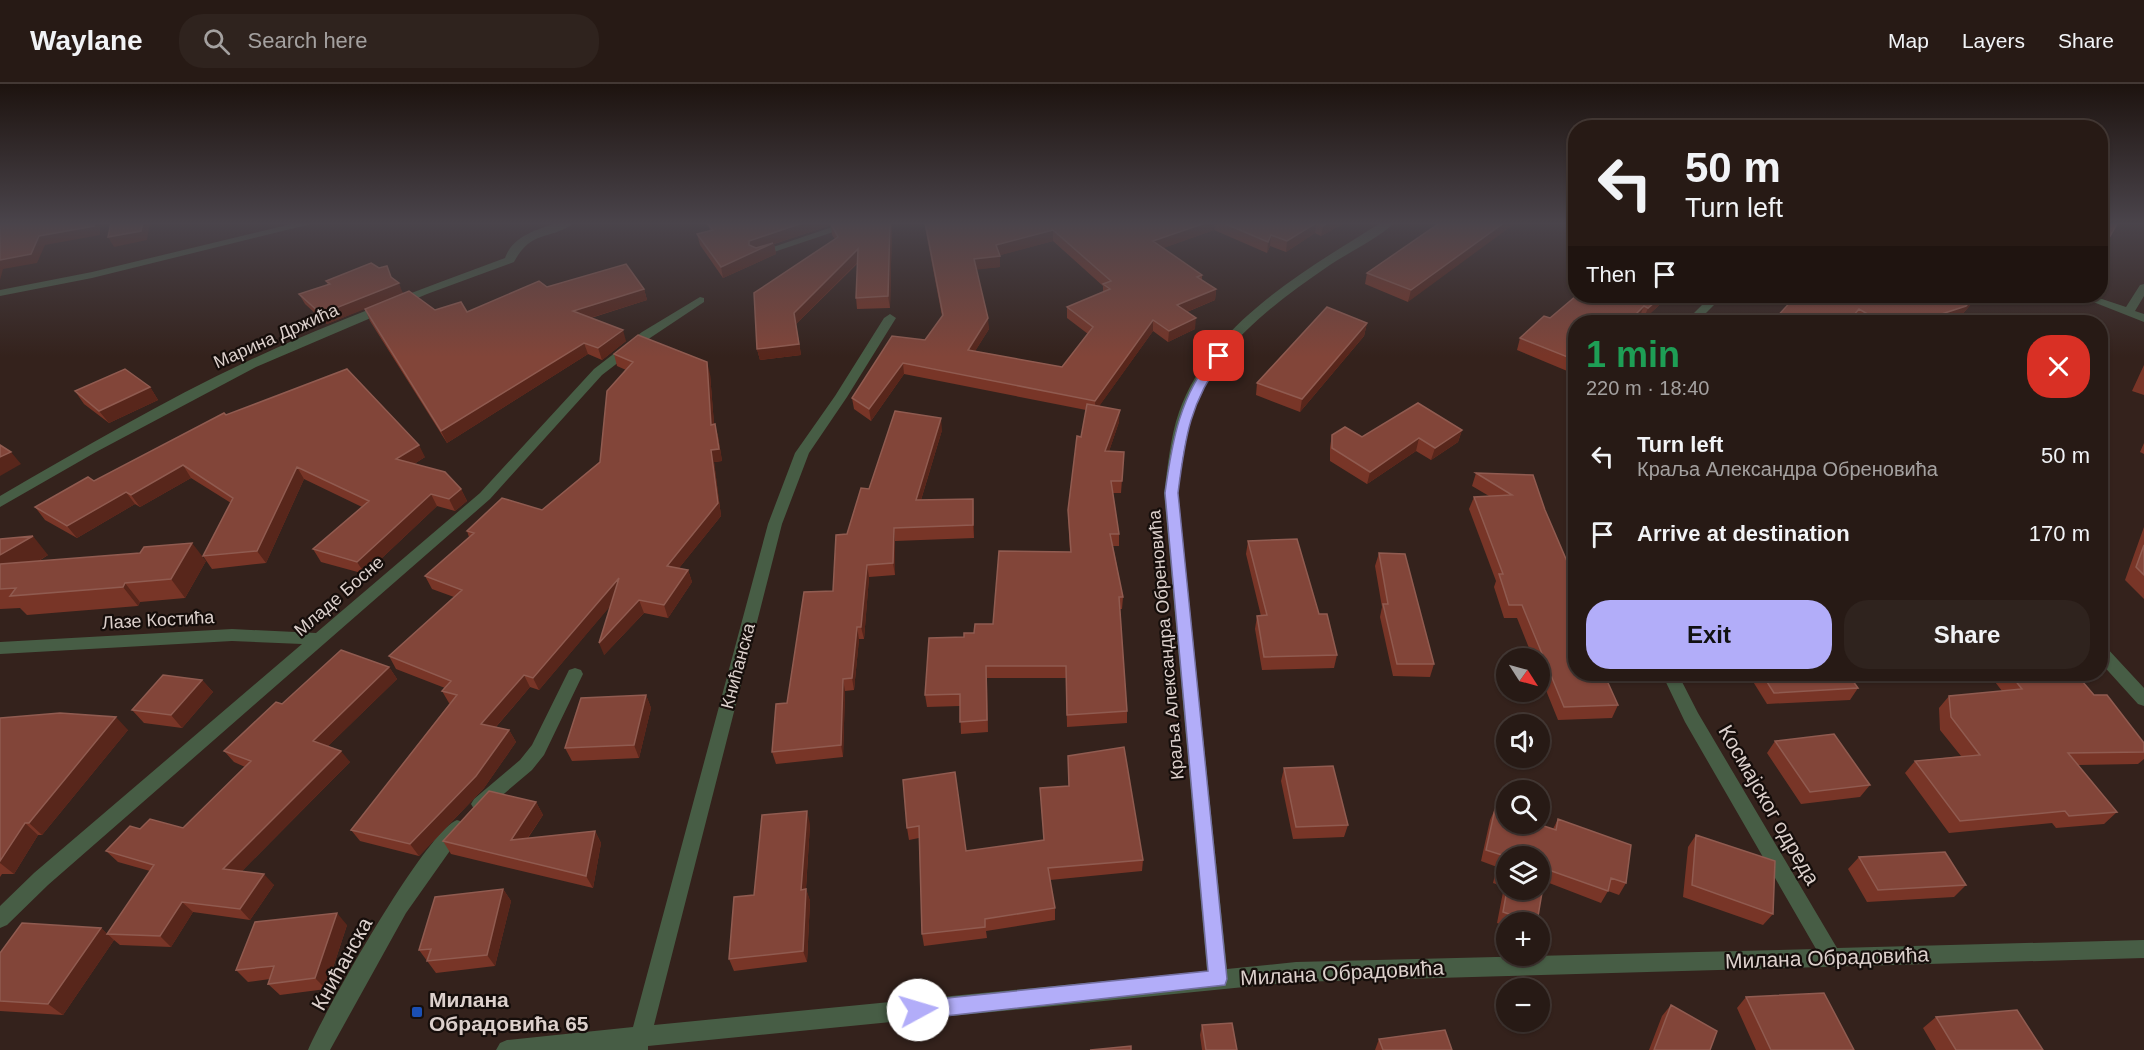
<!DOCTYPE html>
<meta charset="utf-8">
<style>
body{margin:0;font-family:Helvetica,sans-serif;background:#2f231e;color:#f1f3f6;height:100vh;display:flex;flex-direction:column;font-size:22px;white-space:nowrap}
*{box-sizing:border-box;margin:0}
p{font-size:20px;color:#a4a1a0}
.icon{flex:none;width:33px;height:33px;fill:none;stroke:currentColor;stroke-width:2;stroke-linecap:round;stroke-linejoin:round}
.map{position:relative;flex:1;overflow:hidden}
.panel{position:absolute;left:1568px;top:231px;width:540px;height:366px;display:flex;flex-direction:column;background:#271a15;border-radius:24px;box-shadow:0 2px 4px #0004,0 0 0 2px #433834}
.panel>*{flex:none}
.hud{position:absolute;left:1568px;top:36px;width:540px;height:183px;border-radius:24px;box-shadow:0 2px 4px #0004,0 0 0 2px #433834;background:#271a15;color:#f1f3f6;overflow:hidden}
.needle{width:39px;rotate:126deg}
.tools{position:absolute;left:1496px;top:564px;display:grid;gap:12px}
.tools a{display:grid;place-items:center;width:54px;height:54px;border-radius:50%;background:#271a15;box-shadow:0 2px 4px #0004,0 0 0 2px #433834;font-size:30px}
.pin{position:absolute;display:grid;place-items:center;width:51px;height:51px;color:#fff;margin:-26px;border-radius:12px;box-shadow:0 3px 9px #0006}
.me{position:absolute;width:66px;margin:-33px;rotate:84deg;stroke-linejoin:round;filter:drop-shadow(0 0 4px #0008)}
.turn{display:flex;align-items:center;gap:21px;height:126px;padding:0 18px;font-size:27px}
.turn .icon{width:78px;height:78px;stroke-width:2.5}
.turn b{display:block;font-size:42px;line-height:51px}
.then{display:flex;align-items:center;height:57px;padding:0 18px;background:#0003;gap:12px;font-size:22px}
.round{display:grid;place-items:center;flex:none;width:63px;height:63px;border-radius:24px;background:#2f231e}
.head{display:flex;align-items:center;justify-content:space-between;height:102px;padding:0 18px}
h1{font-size:36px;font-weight:700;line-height:45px;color:#1e9e55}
.cta{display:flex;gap:12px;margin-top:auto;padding:12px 18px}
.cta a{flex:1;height:69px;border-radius:24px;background:#b2adf9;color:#111;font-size:24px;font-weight:700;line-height:69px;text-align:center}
.cta a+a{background:#2f231e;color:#f1f3f6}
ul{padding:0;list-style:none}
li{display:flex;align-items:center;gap:18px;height:78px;padding:0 18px}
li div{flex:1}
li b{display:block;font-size:22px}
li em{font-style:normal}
header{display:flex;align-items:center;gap:36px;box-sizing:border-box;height:84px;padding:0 30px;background:#271a15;border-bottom:2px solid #433834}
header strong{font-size:28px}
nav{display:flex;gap:33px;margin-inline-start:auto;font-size:21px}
.search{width:420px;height:54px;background:#2f231e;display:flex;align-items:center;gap:15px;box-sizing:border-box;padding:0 21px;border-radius:24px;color:#a4a1a0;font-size:22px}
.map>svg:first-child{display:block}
</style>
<header>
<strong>Waylane</strong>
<div class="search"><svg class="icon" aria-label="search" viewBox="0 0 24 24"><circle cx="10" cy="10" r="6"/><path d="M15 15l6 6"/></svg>Search here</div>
<nav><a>Map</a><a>Layers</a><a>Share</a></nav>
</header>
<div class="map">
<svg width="2144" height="966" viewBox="0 0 2144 966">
<rect width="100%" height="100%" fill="#34221c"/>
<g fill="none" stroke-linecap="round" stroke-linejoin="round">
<!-- street -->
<path fill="#475d45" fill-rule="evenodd" d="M300 138H319L92 194 0 212V206L92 188Z
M560 138H575C552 157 532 144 514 178L427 210 256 283 96 368 0 423V412C81 365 163 317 248 277 331 238 419 206 505 174 513 151 539 145 560 138Z
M847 138H863L762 172 758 173 752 170Z
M1382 138H1395C1378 155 1347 169 1327 183 1273 220 1214 264 1192 328 1183 354 1181 382 1178 409L1227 885 1296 878 1816 865 1685 638 1662 590H1678L1698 629 1837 864 2144 856V874L1296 898 648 962V966H496L500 959 507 956 633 943 768 440 795 369 835 312 884 234 890 230 896 234 847 313 809 369 782 440 654 941 1207 887 1164 409C1168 382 1170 354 1179 328 1211 238 1306 186 1382 138Z
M2144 200V212L2135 227 2144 230V238L2078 212H2093L2126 223 2140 201Z
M1711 212H1723L1697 238H1685Z
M700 213 704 214V218L650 254 602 291 490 415 48 801 7 841 0 844V822L34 789 302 560 232 557 0 570V558L232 545 316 549 480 409 594 285 642 248Z
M2100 561 2106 563 2144 604V622L2138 620 2100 578Z
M575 584 581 586 583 590 544 671 532 686 486 725 480 728 474 725 471 720 474 715 520 676 532 661 569 586Z
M457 736 463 738 466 744 406 829 330 966H308C324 928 426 747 457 736Z"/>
</g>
<!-- wall -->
<path fill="#783527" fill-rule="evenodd" d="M714 138H892L890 224 857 225 856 214 858 179 796 240 801 271 760 276 757 265 835 155 832 151 831 141 774 160 776 170 723 194 700 161 697 150 710 147 708 140Z
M924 138H1346L1321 152 1315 149 1286 168 1270 162 1267 169 1214 146 1163 164 1202 191V196L1216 205 1215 216 1187 228 1195 245 1168 258 1153 247 1099 322 1119 338 1109 367 1124 368 1121 409H1113L1119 450V462H1113L1123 513 1122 525H1120L1127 627V639L1067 643 1066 594H987L988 648 961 650 960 622 927 623 925 611 964 553 993 540 1070 468 1068 426 1086 326 904 290 871 337 854 325 852 314 925 256 942 232ZM1053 157 1103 202V208L1067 223V234L1088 250 1062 283 975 267 989 245 976 185 1000 183V171Z
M1441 138 1408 218 1365 200 1367 189Z
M392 194 403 209 435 226 467 228 547 203 644 205 647 216 591 234 626 257 602 276 588 270 447 359 370 237 365 225 376 220 327 240 305 220 299 210 328 201 326 197Z
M1576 212H1669L1643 236 1639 234 1575 238V286L1572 289 1517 266 1520 254 1550 234Z
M1793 212H1978L1960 233 1943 238H1857L1853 236 1789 220Z
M1367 239 1364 252 1300 328 1256 311 1257 299Z
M614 270 710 290 714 340 718 352 722 377 714 378 721 432 679 484 688 486 692 498 668 534 644 529 604 571 610 522 539 606 530 603 496 643 509 646 516 658 484 704 419 772 360 757 351 746 450 619H449L442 607 445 604 396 585 389 572 454 513 432 505 425 492 469 453 467 447 542 426 600 378 626 286 617 282Z
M2144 281V311L2132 307Z
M150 303 158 316 109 339 84 320 75 307Z
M226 331 425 373 414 380 461 405 467 417 455 427 437 422 365 490 321 478 313 465 362 423 304 395 266 479 212 485 203 472 231 419 191 394 140 423 135 420 77 454 45 436 35 423 94 397Z
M942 346 921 416 974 427V454L895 457V491L869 493 864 555H859L854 606 845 607 843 673 776 680 772 668 787 619 833 507 847 450 869 405Z
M1462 346 1458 358 1431 376 1416 367 1367 400 1330 377V363L1332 351 1362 353Z
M2144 359V370L2140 368Z
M1476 389 1533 391 1575 590 1618 621 1612 634 1558 636 1539 589V574H1533L1517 534H1504L1494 503 1496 497 1469 425 1474 413 1489 412 1472 402Z
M2144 443V515L2125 496Z
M0 455 48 471 39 477H206L185 514 140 518 138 522 27 531 20 524 0 525Z
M1248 457 1319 530 1337 571 1334 584 1262 586 1255 545 1257 532H1261L1246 470Z
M1379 469 1434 580 1430 593 1393 592 1380 533 1382 523 1375 482Z
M389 583 397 595 328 662 350 678 242 787 274 801 250 836 193 828 171 863 120 861 114 856 63 931 0 927V869L101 844 107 850 150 787 118 778 106 767 140 745 183 744 245 683 234 678 224 667 282 620Z
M1755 590H1910L1904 597 1850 592 1858 604 1850 616 1767 620 1752 596 1756 591Z
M1989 590H2076L2094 611 2144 659V675L2138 680 2078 681 2117 728 2104 740 2056 744 2052 739 1949 749 1905 689 1915 677 1961 672 1940 646 1939 624 1949 612 2002 607Z
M202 596 213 608 182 644 144 639 132 626Z
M646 611 651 624 639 674 572 677 565 664Z
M0 634 128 646 42 751H38L14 790H2L0 793Z
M1775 657 1870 701 1860 713 1801 720 1767 669Z
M1284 684 1348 741 1344 753 1293 755 1281 697Z
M955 688 966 767 1044 756 1040 704 1143 776 1142 787 1050 796 1055 824V836L986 847 987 854 924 862 922 850 919 754 909 756 907 744Z
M536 718 543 731 528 754 595 747 601 759 593 804 451 770 443 757Z
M1495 725 1553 745 1558 735 1626 799 1619 811 1608 807 1601 819 1544 797 1537 838H1506V842L1497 839 1504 803 1493 799 1497 783 1481 777 1490 736ZM1506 772 1539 806H1506Z
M810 740 806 805 810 817 807 878 734 887 729 875 754 811Z
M1696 751 1773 830 1763 841 1683 813 1688 763Z
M1859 773 1966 801 1954 813 1867 818 1848 785Z
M503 805 511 817 495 882 436 889 419 866Z
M347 841 326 905 280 911 268 900 270 895 248 898 236 886Z
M1746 913 1854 966H1756L1737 924Z
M1671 921 1710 966H1649L1662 932Z
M1936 933 2043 966H1936L1923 944Z
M1202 941 1237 966H1202L1200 951Z
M1379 955 1452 966H1375Z"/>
<!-- shaded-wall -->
<path fill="#58261b" d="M94 138H100V151L45 161 37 179 3 185 0 196V176L39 152Z
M143 138H150L147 156 114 163 108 153Z
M805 138H840L774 160 776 170 723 194 721 183 749 161V157Z
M890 138H892L890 224 888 212Z
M1208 138H1215L1214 146 1152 168 1153 157Z
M1329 138H1346L1321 152 1323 142Z
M1505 138H1517L1408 218 1411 206Z
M1316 139 1315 149 1286 168 1287 157Z
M1053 146V157L997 172 996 161Z
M1271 151 1270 162 1267 169 1268 158Z
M858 165 860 176 796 240 801 271 760 276 757 265Z
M1000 172V183L974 186V175Z
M387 182 395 201 399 199 403 210 327 240 321 230Z
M644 205 647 216 577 238 573 227Z
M1216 205 1215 216 1177 232V221Z
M1662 212H1669L1643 236 1648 224Z
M1975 212H1978L1960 233 1943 238H1917Z
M1644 222 1639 234 1634 238H1628Z
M1859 225 1851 238H1848Z
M988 234 989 245 969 277 968 266Z
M1196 234 1195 245 1168 258 1169 247Z
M1153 236V247L1095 328V317Z
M1367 239 1364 252 1300 328 1302 315Z
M623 246 626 257 602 276 598 264Z
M584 259 588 270 447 359 441 347Z
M707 278 710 290 715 353 711 341Z
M903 279 904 290 871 337 869 325Z
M150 303 158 316 109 339 99 327Z
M1120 326 1119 338 1105 379V367Z
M941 334 942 346 917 429 916 416Z
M715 340 718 352 722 377 714 378 721 432 671 494 667 482 711 366Z
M1462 346 1458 358 1431 376 1435 364Z
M1419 354 1416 367 1367 400 1370 388Z
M419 361 425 373 403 387 396 375Z
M11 368 21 380 0 392V373Z
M183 381 191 394 140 423 131 411Z
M297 383 304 395 266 479 257 467Z
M461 405 467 417 455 427 449 415Z
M126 408 135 420 77 454 67 442Z
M431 410 437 422 365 490 357 478Z
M973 415 974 427V454L973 441Z
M894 444 895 457V491L893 479Z
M33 452 48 471 0 500V471Z
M192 459 206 477 185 514 171 495Z
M867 481 869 493 864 555 861 543Z
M688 486 692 498 668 534 664 521Z
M619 494 624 506 539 606 533 594Z
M125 499 140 518 138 522 123 503Z
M639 516 644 529 604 571 599 559Z
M857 543 859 555 854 606 852 594Z
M389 583 397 595 321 669 313 657Z
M524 591 530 603 488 652 481 640Z
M843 595 845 607 843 673 841 661Z
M202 596 213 608 182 644 171 631Z
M646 611 651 624 639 674 634 661Z
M116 633 128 646 42 751 29 739Z
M509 646 516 658 484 704 419 772 410 760Z
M341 667 350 678 233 796 223 785Z
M536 718 543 731 518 768 511 756Z
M807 727 810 740 805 818 801 806Z
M25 739 38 751 14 790 0 779V777Z
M595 747 601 759 593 804 586 792Z
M264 790 274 801 250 836 240 825Z
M503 805 511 817 495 882 487 871Z
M806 805 810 817 807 878 803 867Z
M182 818 193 828 171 863 160 852Z
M337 829 347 841 326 905 315 894Z
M101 844 114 856 63 931 48 920Z"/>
<!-- building -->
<path fill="#824539" stroke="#905b50" stroke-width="1.5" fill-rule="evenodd" d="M0 138H94V142L39 152 31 170 0 176Z
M111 138H143L141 147 108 153Z
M714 138H805L749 157V161L756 164 773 159 721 183 697 150 713 146 708 140Z
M835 138H890L888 212 856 214 858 165 794 229 799 260 757 265 754 209 838 153 831 140Z
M925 138H1208L1153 157 1202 191 1197 193 1216 205 1177 221 1196 234 1169 247 1153 236 1095 317 903 279 869 325 852 314 892 252 925 256 943 231ZM1053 146 1111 197 1103 200 1110 205 1067 223 1093 243 1062 283 968 266 988 234 974 175 1000 172 996 161Z
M1221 138H1329L1323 142 1316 139 1287 157 1271 151 1268 158Z
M1441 138H1505L1411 206 1367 189Z
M2100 138H2118L2100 170Z
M371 179 379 184 387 182 391 193 399 199 321 230 299 210 330 200 326 197Z
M626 180 644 205 573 227 623 246 598 264 584 259 441 347 365 225 409 207 435 226 461 218 467 228 539 197 547 203Z
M1576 212H1662L1648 224 1644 222 1628 238H1575V276L1520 254 1544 232 1550 234Z
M1795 212H1975L1966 222 1917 238H1881L1859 225 1848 238H1772L1796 212Z
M1327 223 1367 239 1302 315 1257 299Z
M638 251 707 278 711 341 715 340 719 365 711 366 718 419 667 482 688 486 664 521 639 516 599 559 619 494 533 594 524 591 481 640 509 646 476 692 410 760 351 746 457 611 442 607 451 597 389 572 462 506 425 492 474 449 467 447 502 414 542 426 600 378 607 307 633 278 614 270Z
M125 285 150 303 99 327 75 307Z
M347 285 419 361 396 375 445 388 461 405 449 415 431 410 357 478 313 465 369 417 297 383 257 467 203 472 233 414 183 381 131 411 126 408 67 442 35 423 88 393 94 397 224 329 226 331Z
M1418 319 1462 346 1435 364 1419 354 1370 388 1332 364V351L1345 343 1362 353Z
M1087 320 1120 326 1105 367 1124 368 1122 397H1111L1119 450H1110L1123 513H1119L1127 627 1067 631 1066 582H986L987 636 960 638V610L925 611 929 554 964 553V549H974L975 540H993L999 467 1071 468 1068 426 1077 352 1081 353Z
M895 327 941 334 916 416 973 415V441L894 444 893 479 867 481 861 543H857L852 594 843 595 841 661 772 668 776 620 787 619 804 508 833 507 836 451 847 450 861 404 869 405Z
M0 361 11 368 0 373Z
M1476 389 1533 391 1545 426 1575 496V590H1604L1618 621 1564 623 1522 521H1509L1499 490H1503L1474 413 1512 411Z
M33 452 0 471V455Z
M1297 455 1319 530H1327L1337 571 1264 573 1257 532 1267 531 1248 457Z
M192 459 171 495 125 499 123 503 10 512 16 504 0 505V480L140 469 144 463Z
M2144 461V491L2136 483Z
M1379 469 1405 470 1434 580H1397L1383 520H1388Z
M341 566 389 583 313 657 341 667 223 785 264 790 240 825 182 818 160 852 107 850 154 781 106 767 130 742 140 745 150 735 183 744 251 677 224 667 276 618 282 620Z
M1762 590H1848L1858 604 1774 609Z
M2010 590H2076L2094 611H2107L2144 659V668L2068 669 2117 728 2069 732 2065 727 1960 737 1915 677 1980 671 1951 633 1949 612 2022 605Z
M163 591 202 596 171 631 132 626Z
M646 611 634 661 565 664 581 614Z
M60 629 116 633 29 739H25L0 777V634Z
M1834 650 1870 701 1810 708 1775 657Z
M1124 663 1143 776 1048 784 1055 824 985 835V843L922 850 919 742 907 744 903 696 955 688 966 767 1044 756 1040 704 1069 702 1068 672Z
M1333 682 1348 741 1296 743 1284 684Z
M489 707 536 718 511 756 595 747 586 792 443 757Z
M1495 725 1506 729V740H1538L1556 746 1558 735 1631 761 1626 799 1611 794 1608 807 1546 785 1537 838H1532L1503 828 1507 806H1539V772H1506V790L1499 788 1502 771 1486 766Z
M807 727 801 806 806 805 803 867 729 875 734 813 754 811 762 731Z
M1696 751 1775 777 1773 830 1692 801Z
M1945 768 1966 801 1878 806 1859 773Z
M503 805 487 871 427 877 431 865 419 866 435 813Z
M337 829 315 894 268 900 274 882 236 886 255 838Z
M22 839 101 844 48 920 0 917V869Z
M1824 909 1854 966H1771L1746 913Z
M1671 921 1717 947 1710 966H1654Z
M2017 926 2043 966H1956L1936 933Z
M1232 939 1237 966H1206L1202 941Z
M1445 946 1452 966H1383L1379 955Z
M1131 962V966H1090Z"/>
<!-- sky -->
<linearGradient id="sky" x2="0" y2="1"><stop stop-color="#1d130f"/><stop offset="0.51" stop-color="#4a444b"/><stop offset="1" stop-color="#4a444b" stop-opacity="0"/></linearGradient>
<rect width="2144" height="273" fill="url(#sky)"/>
<!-- route -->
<path fill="#b2adf9" stroke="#7470a2" stroke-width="1.5" d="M1215 270 1224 272C1190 318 1185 353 1178 409L1227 895 1225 901 918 935 911 932 908 926 911 919 918 917 1208 887 1165 409C1172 358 1180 310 1215 270Z"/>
<!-- markers -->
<rect fill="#1a4fb4" stroke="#160e0b" stroke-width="2" x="411" y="922" width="12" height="12" rx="3"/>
<g text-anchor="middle" stroke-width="4.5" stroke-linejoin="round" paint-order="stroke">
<!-- street labels -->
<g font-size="18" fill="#dcd0cc" stroke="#160e0b">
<text transform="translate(276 252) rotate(-24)" y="6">Марина Држића</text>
<text transform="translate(339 512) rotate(-41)" y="6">Младе Босне</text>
<text transform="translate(158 536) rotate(-3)" y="6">Лазе Костића</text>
<text transform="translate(1166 561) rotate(-95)" y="6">Краља Александра Обреновића</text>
<text transform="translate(738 582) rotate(-75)" y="6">Книћанска</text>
</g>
<!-- near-street labels -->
<g font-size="21" fill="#dcd0cc" stroke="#160e0b">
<text transform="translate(1769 721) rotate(60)" y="7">Космајског одреда</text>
<text transform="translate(1827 874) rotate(-2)" y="7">Милана Обрадовића</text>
<text transform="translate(342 880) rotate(-61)" y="7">Книћанска</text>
<text transform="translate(1342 889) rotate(-3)" y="7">Милана Обрадовића</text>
</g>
<!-- near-poi labels -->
<g font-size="21" font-weight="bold" fill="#dcd0cc" stroke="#160e0b" text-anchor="start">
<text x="429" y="923">Милана<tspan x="429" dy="24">Обрадовића 65</tspan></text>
</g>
</g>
</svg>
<div class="tools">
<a><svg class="needle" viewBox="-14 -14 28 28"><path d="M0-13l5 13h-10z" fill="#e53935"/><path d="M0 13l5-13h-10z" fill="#a4a1a0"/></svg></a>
<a><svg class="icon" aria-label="sound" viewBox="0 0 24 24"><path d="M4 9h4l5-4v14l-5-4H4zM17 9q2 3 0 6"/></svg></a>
<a><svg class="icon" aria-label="search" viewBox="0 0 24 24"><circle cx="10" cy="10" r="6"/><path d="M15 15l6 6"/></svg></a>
<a><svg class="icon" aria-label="layers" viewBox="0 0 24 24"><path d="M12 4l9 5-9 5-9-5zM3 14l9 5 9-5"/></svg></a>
<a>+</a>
<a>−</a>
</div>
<div class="pin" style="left:1219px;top:272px;background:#d93025"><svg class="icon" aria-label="arrive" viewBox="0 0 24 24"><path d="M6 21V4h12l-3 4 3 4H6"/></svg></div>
<svg class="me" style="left:918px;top:926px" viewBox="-20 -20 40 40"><circle r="19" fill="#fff"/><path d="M0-13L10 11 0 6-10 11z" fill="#b2adf9"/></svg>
<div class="hud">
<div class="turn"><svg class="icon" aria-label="left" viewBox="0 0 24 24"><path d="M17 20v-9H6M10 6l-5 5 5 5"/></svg><div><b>50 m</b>Turn left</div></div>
<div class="then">Then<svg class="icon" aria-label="arrive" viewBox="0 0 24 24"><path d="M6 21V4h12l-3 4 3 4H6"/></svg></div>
</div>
<section class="panel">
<div class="head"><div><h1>1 min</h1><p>220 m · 18:40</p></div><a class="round" style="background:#d93025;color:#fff"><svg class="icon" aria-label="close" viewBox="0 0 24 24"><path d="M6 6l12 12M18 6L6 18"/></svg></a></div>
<ul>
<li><svg class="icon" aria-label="left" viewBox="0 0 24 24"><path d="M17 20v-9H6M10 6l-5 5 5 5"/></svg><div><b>Turn left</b><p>Краља Александра Обреновића</p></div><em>50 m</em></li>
<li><svg class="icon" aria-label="arrive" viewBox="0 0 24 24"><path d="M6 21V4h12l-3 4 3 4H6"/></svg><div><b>Arrive at destination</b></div><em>170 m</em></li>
</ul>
<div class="cta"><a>Exit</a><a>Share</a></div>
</section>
</div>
